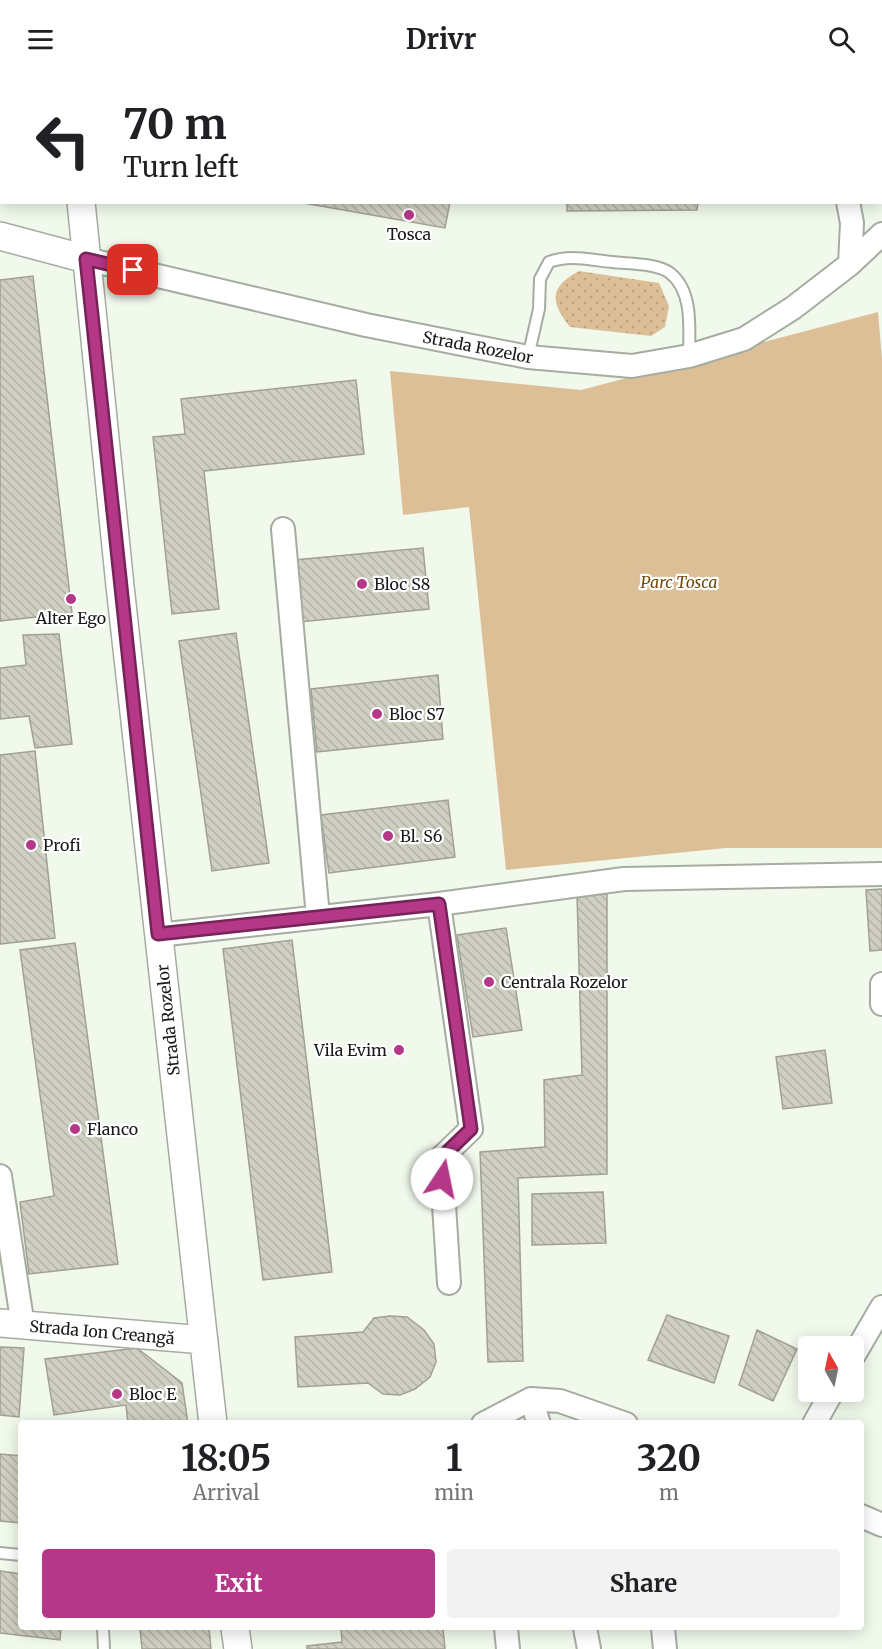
<!DOCTYPE html>
<meta charset="utf-8">
<style>
body{margin:0;font-family:Merriweather,serif;background:#f2f2f2;color:#202124;height:100vh;display:flex;flex-direction:column;font-size:22px;white-space:nowrap}
*{box-sizing:border-box;margin:0}
p{font-size:20px;color:#757577}
.icon{flex:none;width:33px;height:33px;fill:none;stroke:currentColor;stroke-width:2;stroke-linecap:round;stroke-linejoin:round}
.map{position:relative;flex:1;overflow:hidden}
.side{position:absolute;left:18px;top:1342px;width:846px;height:210px;display:flex;flex-direction:column;background:#fff;border-radius:6px;box-shadow:0 3px 15px #0003}
.side>*{flex:none}
.hud{position:absolute;left:0px;top:0px;width:882px;height:126px;box-shadow:0 3px 15px #0003;background:#fff;color:#202124;overflow:hidden}
.needle{width:39px;rotate:351deg}
.buttons{position:absolute;left:798px;top:1258px;display:grid;gap:12px}
.buttons a{display:grid;place-items:center;width:66px;height:66px;border-radius:6px;background:#fff;box-shadow:0 3px 15px #0003;font-size:30px}
.pin{position:absolute;display:grid;place-items:center;width:51px;height:51px;color:#fff;margin:-26px;border-radius:12px;box-shadow:0 3px 9px #0006}
.me{position:absolute;width:66px;margin:-33px;rotate:11deg;stroke-linejoin:round;filter:drop-shadow(0 0 4px #0008)}
.turn{display:flex;align-items:center;gap:21px;height:126px;padding:0 24px;font-size:27px}
.turn .icon{width:78px;height:78px;stroke-width:2.5}
.turn b{display:block;font-size:42px;line-height:51px}
.eta{display:flex;justify-content:space-evenly;align-items:center;height:102px;text-align:center}
.eta b{font-size:36px;font-weight:700;line-height:42px}
.button{display:flex;gap:12px;margin-top:auto;padding:12px 24px}
.button a{flex:1;height:69px;border-radius:6px;background:#b43788;color:#fff;font-size:24px;font-weight:700;line-height:69px;text-align:center}
.button a+a{background:#f2f2f2;color:#202124}
header{display:flex;justify-content:space-between;align-items:center;height:78px;padding:0 24px;background:#fff;font-size:27px;font-weight:700}
.map>svg:first-child{display:block}
</style>
<header><svg class="icon" aria-label="menu" viewBox="0 0 24 24"><path d="M4 6h16M4 12h16M4 18h16"/></svg>Drivr<svg class="icon" aria-label="search" viewBox="0 0 24 24"><circle cx="10" cy="10" r="6"/><path d="M15 15l6 6"/></svg></header>
<div class="map">
<svg width="882" height="1571" viewBox="0 0 882 1571">
<defs>
<pattern id="grass-dots" width="8" height="8" patternUnits="userSpaceOnUse" patternTransform="scale(1.5)"><rect width="8" height="8" fill="#ddbf97"/><path d="M2 2h.1M6 6h.1" fill="none" stroke="#bda481" stroke-width="1.8" stroke-linecap="round"/></pattern>
<pattern id="building-back-hatch" width="6" height="6" patternUnits="userSpaceOnUse" patternTransform="scale(1.5)"><rect width="6" height="6" fill="#d0d0c2"/><path d="M-1 5l2 2M0 0l6 6M5-1l2 2" fill="none" stroke="#b2b2a6"/></pattern>
</defs>
<rect width="100%" height="100%" fill="#f1f9ec"/>
<!-- grass -->
<path fill="url(#grass-dots)" d="M579 193 659 205 669 228 665 249 651 258 570 249C550 224 549 209 579 193Z"/>
<!-- park -->
<path fill="#ddbf97" d="M878 234 882 281V770H726L506 792 469 429 403 437 390 293 581 312Z"/>
<!-- building -->
<path fill="url(#building-back-hatch)" stroke="#a1a093" stroke-width="1.5" d="M292 0H471L291 2Z
M506 0H696L506 2Z
M298 124H450L445 150Z
M567 124H698L697 132 567 133Z
M33 198 72 535 0 543V202Z
M356 302 364 376 204 393 219 531 172 536 153 359 185 356 181 321Z
M423 470 429 531 300 544 294 482Z
M236 555 269 785 212 793 179 563Z
M59 556 72 666 35 670 29 638 0 641V590L26 587 23 557Z
M438 597 443 661 317 674 311 611Z
M35 673 55 860 0 866V677Z
M448 722 455 779 329 795 321 737Z
M882 811V872L870 873 866 812Z
M577 816H607V1096L518 1100 523 1283 488 1284 480 1074 545 1069 544 1002 582 997Z
M506 850 522 952 473 959 457 857Z
M292 862 332 1194 263 1202 223 871Z
M75 865 118 1186 29 1196 20 1124 54 1118 20 872Z
M825 972 832 1025 783 1031 776 979Z
M603 1114 606 1165 532 1167V1116Z
M667 1237 729 1258 714 1305 648 1282Z
M390 1238 407 1239 424 1252 434 1266 436 1284 430 1299 415 1311 400 1317 383 1316 368 1305 298 1309 295 1259 363 1254 374 1240Z
M757 1252 797 1271 773 1323 739 1307Z
M0 1269 24 1270 19 1339 0 1337Z
M137 1270 182 1305 188 1346H128L126 1327 54 1337 45 1281Z
M0 1376 21 1378V1445L0 1443Z
M0 1493 21 1496V1550H61L60 1562 0 1555Z
M140 1550H209L211 1571H142Z
M341 1550H443L445 1571H307V1568L342 1564Z"/>
<g fill="none" stroke-linecap="round" stroke-linejoin="round">
<defs>
<path id="service" d="M528 279 539 231 540 201 549 184C570 176 590 182 612 184 628 186 657 185 670 195 694 214 689 252 689 278
M0 1475 21 1477
M103 1550 104 1571"/>
<path id="minor" d="M880 49 882 50
M848 124 852 145 850 186
M86 181 366 247 528 279 632 288 689 278 744 261 793 230 850 186 882 156
M283 451 318 839
M439 826 471 1051 441 1080 449 1205
M158 857 439 826 624 801 882 796
M882 906V926
M0 1098 23 1248
M854 1277 882 1229
M531 1321 539 1346
M483 1346 531 1321 560 1323 626 1346
M814 1346 832 1314
M861 1438 882 1447
M506 1550 508 1571
M585 1550 589 1571
M663 1550 665 1571"/>
<path id="tertiary" d="M69 0V2
M81 124 120 508 213 1346
M0 158 86 181
M0 1245 204 1262
M235 1550 238 1571"/>
</defs>
<!-- service casing -->
<use href="#service" stroke="#a5aca0" stroke-width="14"/>
<!-- minor casing -->
<use href="#minor" stroke="#a5aca0" stroke-width="26"/>
<!-- tertiary casing -->
<use href="#tertiary" stroke="#a5aca0" stroke-width="30"/>
<!-- service -->
<use href="#service" stroke="#fff" stroke-width="10"/>
<!-- minor -->
<use href="#minor" stroke="#fff" stroke-width="22"/>
<!-- tertiary -->
<use href="#tertiary" stroke="#fff" stroke-width="27"/>
</g>
<g fill="none" stroke-linecap="round" stroke-linejoin="round">
<defs>
<path id="route" d="M133 192 86 181 158 856 439 826 471 1051 441 1080 442 1101"/>
</defs>
<!-- route casing -->
<use href="#route" stroke="#752458" stroke-width="15"/>
<!-- route -->
<use href="#route" stroke="#b43788" stroke-width="10"/>
</g>
<!-- markers -->
<g fill="#b43788" stroke="#fff" stroke-width="2">
<circle cx="409" cy="137" r="6"/>
<circle cx="362" cy="506" r="6"/>
<circle cx="71" cy="521" r="6"/>
<circle cx="377" cy="636" r="6"/>
<circle cx="388" cy="758" r="6"/>
<circle cx="31" cy="767" r="6"/>
<circle cx="489" cy="904" r="6"/>
<circle cx="399" cy="972" r="6"/>
<circle cx="75" cy="1051" r="6"/>
<circle cx="117" cy="1316" r="6"/>
</g>
<g text-anchor="middle" stroke-width="4.5" stroke-linejoin="round" paint-order="stroke">
<!-- poi labels -->
<g font-size="16" fill="#171a16" stroke="#fff" text-anchor="start">
<text x="409" y="162" text-anchor="middle">Tosca</text>
<text x="374" y="512">Bloc S8</text>
<text x="71" y="546" text-anchor="middle">Alter Ego</text>
<text x="389" y="642">Bloc S7</text>
<text x="400" y="764">Bl. S6</text>
<text x="43" y="773">Profi</text>
<text x="501" y="910">Centrala Rozelor</text>
<text x="387" y="978" text-anchor="end">Vila Evim</text>
<text x="87" y="1057">Flanco</text>
<text x="129" y="1322">Bloc E</text>
</g>
<!-- street labels -->
<g font-size="16" fill="#171a16" stroke="#fff">
<text transform="translate(478 269) rotate(11)" y="6">Strada Rozelor</text>
<text transform="translate(168 942) rotate(-96)" y="6">Strada Rozelor</text>
<text transform="translate(102 1254) rotate(5)" y="6">Strada Ion Creangă</text>
</g>
<!-- park labels -->
<g font-size="16" font-style="italic" fill="#6e4a0b" stroke="#fff">
<text x="679" y="510">Parc Tosca</text>
</g>
</g>
</svg>
<div class="buttons">
<a><svg class="needle" viewBox="-14 -14 28 28"><path d="M0-13l5 13h-10z" fill="#e53935"/><path d="M0 13l5-13h-10z" fill="#757577"/></svg></a>
</div>
<div class="pin" style="left:133px;top:192px;background:#d93025"><svg class="icon" aria-label="arrive" viewBox="0 0 24 24"><path d="M6 21V4h12l-3 4 3 4H6"/></svg></div>
<svg class="me" style="left:442px;top:1101px" viewBox="-20 -20 40 40"><circle r="19" fill="#fff"/><path d="M0-13L10 11 0 6-10 11z" fill="#b43788"/></svg>
<div class="hud">
<div class="turn"><svg class="icon" aria-label="left" viewBox="0 0 24 24"><path d="M17 20v-9H6M10 6l-5 5 5 5"/></svg><div><b>70 m</b>Turn left</div></div>
</div>
<section class="side">
<div class="eta">
<div><b>18:05</b><p>Arrival</p></div>
<div><b>1</b><p>min</p></div>
<div><b>320</b><p>m</p></div>
</div>
<div class="button"><a>Exit</a><a>Share</a></div>
</section>
</div>
